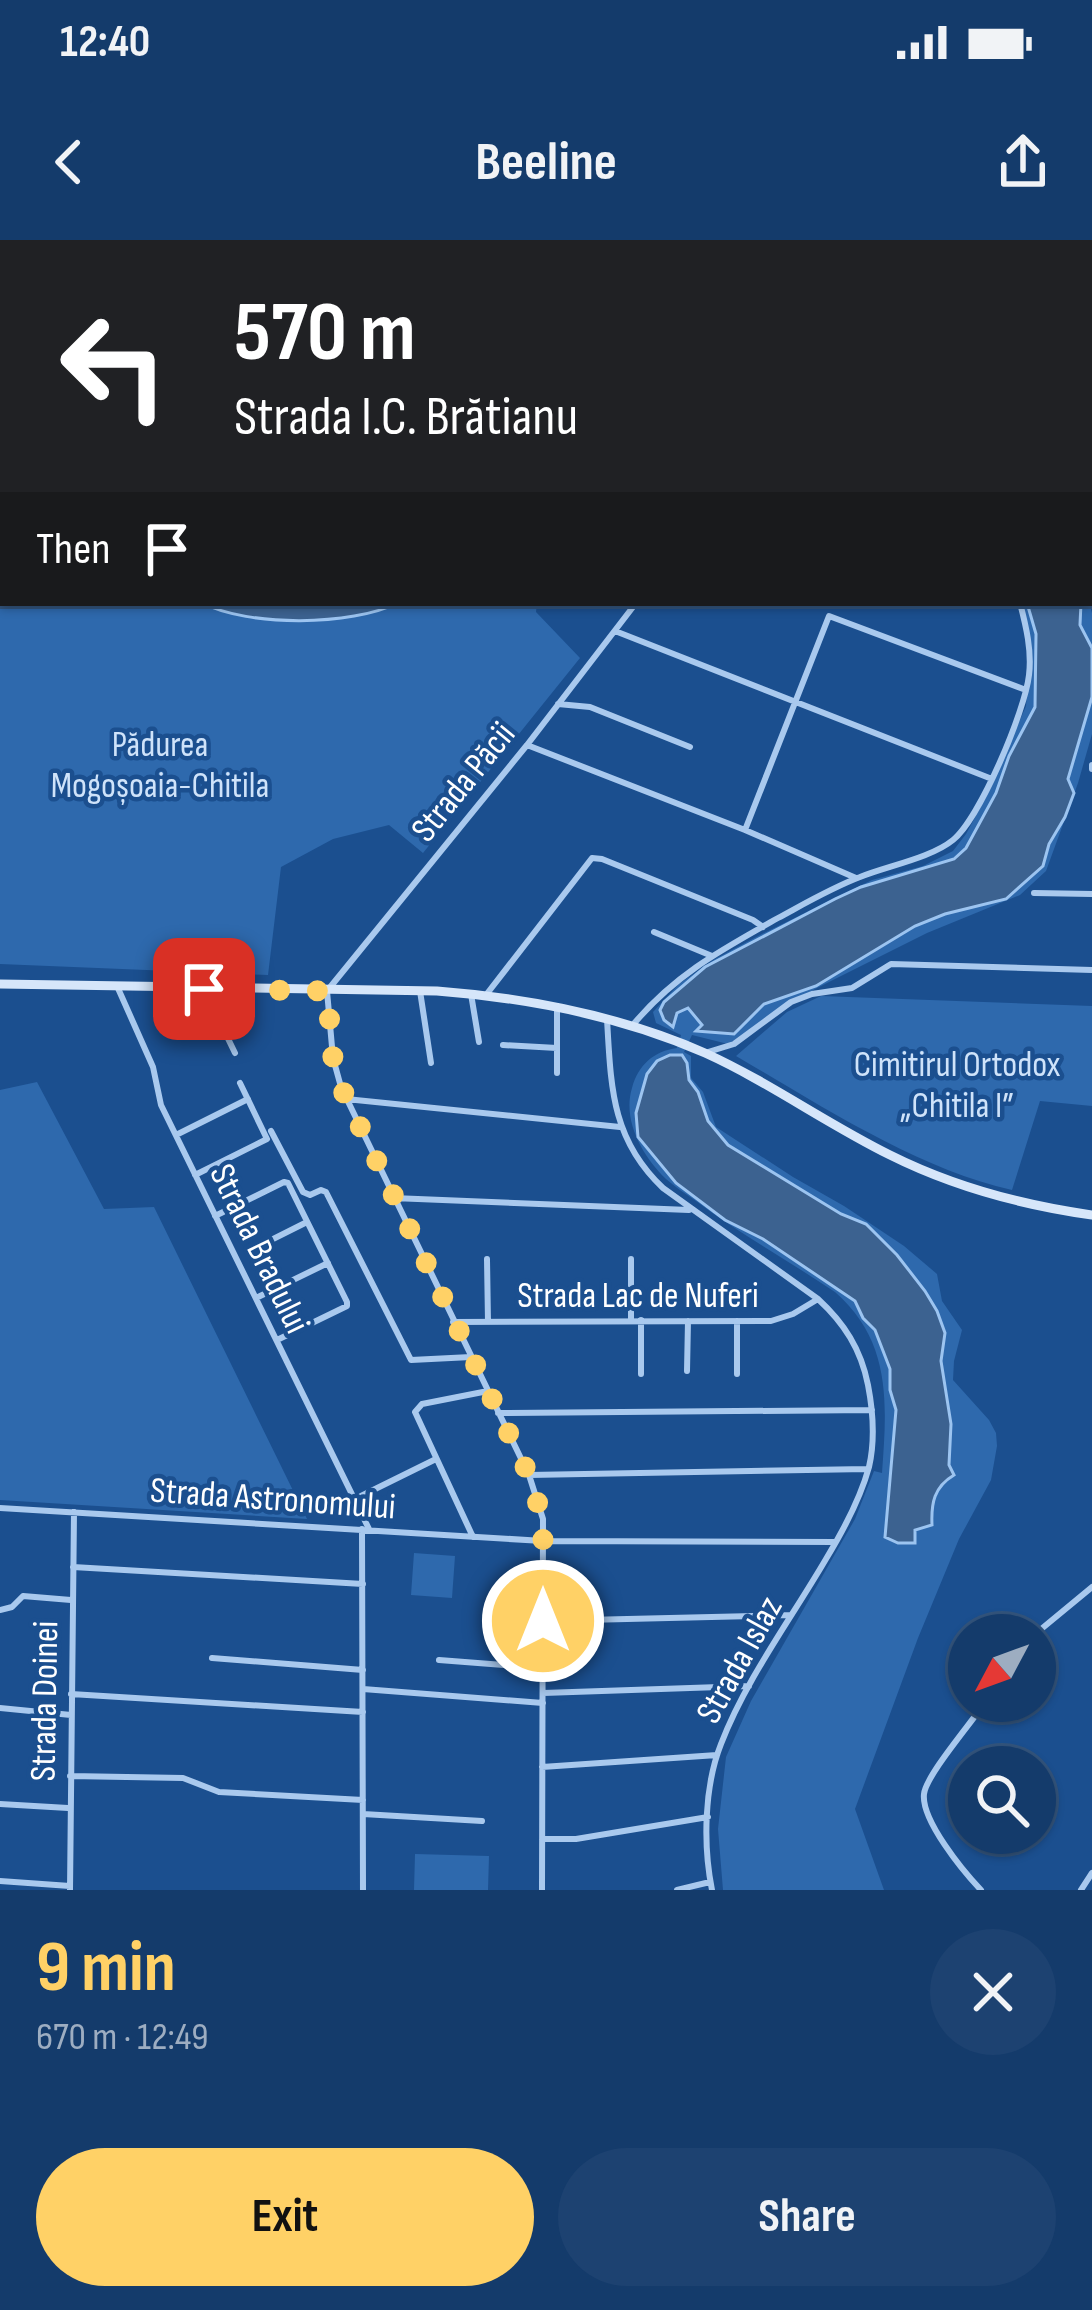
<!DOCTYPE html>
<meta charset="utf-8">
<style>
body{margin:0;font-family:"Sofia Sans Condensed",sans-serif;background:#1d4271;color:#f1f3f6;height:100vh;display:flex;flex-direction:column;font-size:45px;white-space:nowrap}
*{box-sizing:border-box;margin:0}
p{font-size:39px;color:#9dadc1}
.icon{flex:none;width:66px;height:66px;fill:none;stroke:currentColor;stroke-width:2;stroke-linecap:round;stroke-linejoin:round}
.map{position:relative;height:1650px;overflow:hidden}
.panel{display:flex;flex-direction:column;background:#143b6b;flex:1}
.panel>*{flex:none}
.guide{position:absolute;left:0px;top:0px;width:1092px;height:366px;box-shadow:0 3px 9px #0004,0 0 0 3px #33557e;background:#202124;color:#fff;overflow:hidden}
.needle{width:78px;rotate:229deg}
.fabs{position:absolute;left:948px;top:1374px;display:grid;gap:24px}
.fabs a{display:grid;place-items:center;width:108px;height:108px;border-radius:50%;background:#143b6b;box-shadow:0 3px 9px #0004,0 0 0 3px #33557e;font-size:60px}
.pin{position:absolute;display:grid;place-items:center;width:102px;height:102px;color:#fff;margin:-51px;border-radius:24px;box-shadow:0 6px 18px #0006}
.me{position:absolute;width:132px;margin:-66px;rotate:0deg;stroke-linejoin:round;filter:drop-shadow(0 0 9px #0008)}
.turn{display:flex;align-items:center;gap:42px;height:252px;padding:0 36px;font-size:54px}
.turn .icon{width:156px;height:156px;stroke-width:2.5}
.turn b{display:block;font-size:84px;line-height:102px}
.then{display:flex;align-items:center;height:114px;padding:0 36px;background:#0003;gap:24px;font-size:45px}
.round{display:grid;place-items:center;flex:none;width:126px;height:126px;border-radius:63px;background:#1d4271}
.headline{display:flex;align-items:center;justify-content:space-between;height:204px;padding:0 36px}
h1{font-size:72px;font-weight:700;line-height:90px;color:#ffd166}
.cta{display:flex;gap:24px;margin-top:auto;padding:24px 36px}
.cta a{flex:1;height:138px;border-radius:72px;background:#ffd166;color:#111;font-size:48px;font-weight:700;line-height:138px;text-align:center}
.cta a+a{background:#1d4271;color:#f1f3f6}
.status{display:flex;justify-content:space-between;align-items:center;height:84px;padding:0 60px;background:#143b6b;direction:ltr}
.status svg{height:33px;fill:currentColor}
header{display:flex;justify-content:space-between;align-items:center;height:156px;padding:0 36px;background:#143b6b;font-size:54px;font-weight:700}
.map>svg:first-child{display:block}
</style>
<div class="status"><b>12:40</b><svg viewBox="0 0 49 12"><path d="M0 12V9h3v3zM5 12V6h3v6zM10 12V3h3v9zM15 12V0h3v12zM26 1h20v11H26zM47 4h2v5h-2z"/></svg></div>
<header><svg class="icon" aria-label="back" viewBox="0 0 24 24"><path d="M15 5l-7 7 7 7"/></svg>Beeline<svg class="icon" aria-label="share" viewBox="0 0 24 24"><path d="M12 15V3M7 8l5-5 5 5M5 13v7h14v-7"/></svg></header>
<div class="map">
<svg width="1092" height="1650" viewBox="0 0 1092 1650">
<rect width="100%" height="100%" fill="#1b4f8f"/>
<!-- green -->
<path fill="#2e69ad" d="M878 0H1092V137L1089 136V3H878Z
M0 169 3 173V363L393 366 398 363H537L536 372 580 418 423 613 389 585 333 599 281 627 268 735 0 724Z
M1089 362 1092 373V494L1078 543 1046 631 1020 655 927 693 815 749 728 804 692 795 684 812 691 816V838L703 852 716 887 793 937 844 966 904 1006 937 1034 942 1061 962 1090 954 1121 953 1140 989 1180 996 1193 997 1206 991 1240 959 1299 918 1398 855 1569 884 1650H723L718 1589 726 1517 751 1461 855 1279 874 1231 882 1233C887 1164 892 1102 835 1052 789 1021 740 994 696 961 686 954 675 947 666 939 643 917 622 881 632 848 638 825 654 811 677 808L681 795 656 783 653 772 679 744 715 719 762 694 872 640 923 626 953 611 966 594 990 550 1026 466 1031 400 1017 363Z
M821 756 1092 766V866L1040 861 1012 950C917 929 820 865 736 816L787 772Z
M37 842 104 969 154 967 307 1279 0 1260V850Z
M414 1313 455 1316 452 1358 411 1355Z
M415 1614 489 1616 488 1650H414Z"/>
<!-- water -->
<path fill="#3c6290" stroke="#9cc4f0" stroke-width="3" d="M0 0H593V3H3V173L0 169Z
M202 363H398C351 386 249 387 202 363Z
M1027 363H1081L1080 385 1092 408V457L1068 539 1074 553 1065 577 1049 604 1043 626 1006 659 945 674 915 686 816 746 764 764 734 794 696 791 702 785 688 768 677 773 673 787 664 780 660 770 664 762 705 727 835 659 861 647 954 619 966 608 996 553 1009 516 1035 467 1036 394Z
M670 815H682L687 823 689 840 698 852 708 881 728 905 841 974 866 984 897 1015 925 1051 937 1071 945 1093 941 1121 951 1184 949 1225 954 1235C934 1247 931 1263 932 1285L915 1290V1303H898L885 1297 896 1170 890 1150V1129L875 1090 863 1078 855 1061 763 999 725 980 676 943 638 897 636 873 647 834 657 821Z"/>
<g fill="none" stroke-linecap="round" stroke-linejoin="round">
<!-- street -->
<path stroke="#a9c9ee" stroke-width="6" d="M1089 172 1092 173
M1089 266 1092 267
M615 391 992 539
M558 464 590 467 690 507
M527 505 745 590 856 638
M1092 525V529
M745 590 829 376 1026 450
M1034 653 1092 654
M654 692 712 716
M117 746 153 827 161 865 369 1289
M204 749 235 813
M420 751 431 823
M471 754 479 802
M486 755 592 618 602 619 753 680 763 687
M607 779C611 846 611 899 663 948L818 1059C844 1083 861 1109 868 1145 873 1171 875 1201 869 1227 860 1260 843 1291 826 1319 791 1379 746 1439 721 1504 704 1547 703 1605 712 1650
M632 786C674 735 721 710 778 678 804 664 831 648 860 637 887 626 931 618 953 600 980 578 1025 471 1029 435 1032 411 1026 386 1020 363
M503 805 557 808
M708 812 734 804 791 762 812 754 852 748 891 724 1092 730
M557 833V768
M346 859 620 887
M271 891 303 952 310 955 321 950 326 952 411 1120 471 1117
M176 895 248 859
M195 935 267 899 240 843
M393 958 689 970
M215 976 284 942 288 943 347 1062V1066L277 1100
M255 1008 307 982
M487 1019 488 1082
M256 1058 328 1023
M631 1080V1019
M737 1081V1134
M453 1082 771 1081 793 1074 818 1059
M687 1131 688 1081
M641 1134V1080
M498 1173 872 1170
M529 1235 867 1229
M361 1256 436 1219
M0 1268 543 1301 835 1302
M362 1289 363 1650
M473 1297 415 1172 422 1164 488 1151
M73 1327 363 1344
M0 1370 12 1367 23 1356 71 1360
M543 1381 791 1375
M1034 1395 1092 1347
M212 1418 363 1430
M439 1420 543 1428
M363 1449 543 1463
M543 1453 749 1446
M71 1454 363 1472
M0 1468 71 1475
M542 1527 717 1515
M70 1536 183 1538 219 1552 363 1560
M0 1564 68 1568
M363 1574 482 1581
M542 1599H576L708 1577
M0 1641 70 1646
M70 1650 74 1272
M542 1650 543 1279 529 1235 341 847 333 818 327 751 527 505 636 363
M677 1650 710 1642
M981 1650C963 1631 921 1580 924 1554 926 1535 973 1481 986 1461
M1081 1650 1092 1633"/>
<!-- secondary -->
<path stroke="#d6e6fa" stroke-width="9" d="M0 744 437 751C528 758 621 776 705 813 769 842 827 884 890 915 954 947 1021 965 1092 975"/>
</g>
<g fill="none" stroke-linecap="round" stroke-linejoin="round">
<!-- route -->
<path stroke="#ffd166" stroke-width="21" stroke-dasharray="0 37.8" d="M204 749 327 751 333 818 341 847 529 1235 543 1280V1381"/>
</g>
<g text-anchor="middle" stroke-width="9" stroke-linejoin="round" paint-order="stroke">
<!-- park labels -->
<g font-size="36" fill="#cfe3fa" stroke="#1b4f8f">
<text x="160" y="516">Pădurea<tspan x="160" dy="41">Mogoșoaia-Chitila</tspan></text>
<text x="957" y="836">Cimitirul Ortodox<tspan x="957" dy="41">„Chitila I”</tspan></text>
</g>
<!-- street labels -->
<g font-size="36" fill="#fff" stroke="#1b4f8f">
<text transform="translate(462 541) rotate(-51)" y="13">Strada Păcii</text>
<text transform="translate(261 1008) rotate(64)" y="13">Strada Bradului</text>
<text x="638" y="1067">Strada Lac de Nuferi</text>
<text transform="translate(273 1257) rotate(4)" y="13">Strada Astronomului</text>
<text transform="translate(738 1419) rotate(-61)" y="13">Strada Islaz</text>
<text transform="translate(43 1461) rotate(-89)" y="13">Strada Doinei</text>
</g>
</g>
</svg>
<div class="fabs">
<a><svg class="needle" viewBox="-14 -14 28 28"><path d="M0-13l5 13h-10z" fill="#e53935"/><path d="M0 13l5-13h-10z" fill="#9dadc1"/></svg></a>
<a><svg class="icon" aria-label="search" viewBox="0 0 24 24"><circle cx="10" cy="10" r="6"/><path d="M15 15l6 6"/></svg></a>
</div>
<div class="pin" style="left:204px;top:749px;background:#d93025"><svg class="icon" aria-label="arrive" viewBox="0 0 24 24"><path d="M6 21V4h12l-3 4 3 4H6"/></svg></div>
<svg class="me" style="left:543px;top:1381px" viewBox="-20 -20 40 40"><circle r="17" fill="#ffd166" stroke="#fff" stroke-width="3"/><path d="M0-11L8 9 0 5-8 9z" fill="#fff"/></svg>
<div class="guide">
<div class="turn"><svg class="icon" aria-label="left" viewBox="0 0 24 24"><path d="M17 20v-9H6M10 6l-5 5 5 5"/></svg><div><b>570 m</b>Strada I.C. Brătianu</div></div>
<div class="then">Then<svg class="icon" aria-label="arrive" viewBox="0 0 24 24"><path d="M6 21V4h12l-3 4 3 4H6"/></svg></div>
</div>
</div>
<section class="panel">
<div class="headline"><div><h1>9 min</h1><p>670 m · 12:49</p></div><a class="round"><svg class="icon" aria-label="close" viewBox="0 0 24 24"><path d="M6 6l12 12M18 6L6 18"/></svg></a></div>
<div class="cta"><a>Exit</a><a>Share</a></div>
</section>
